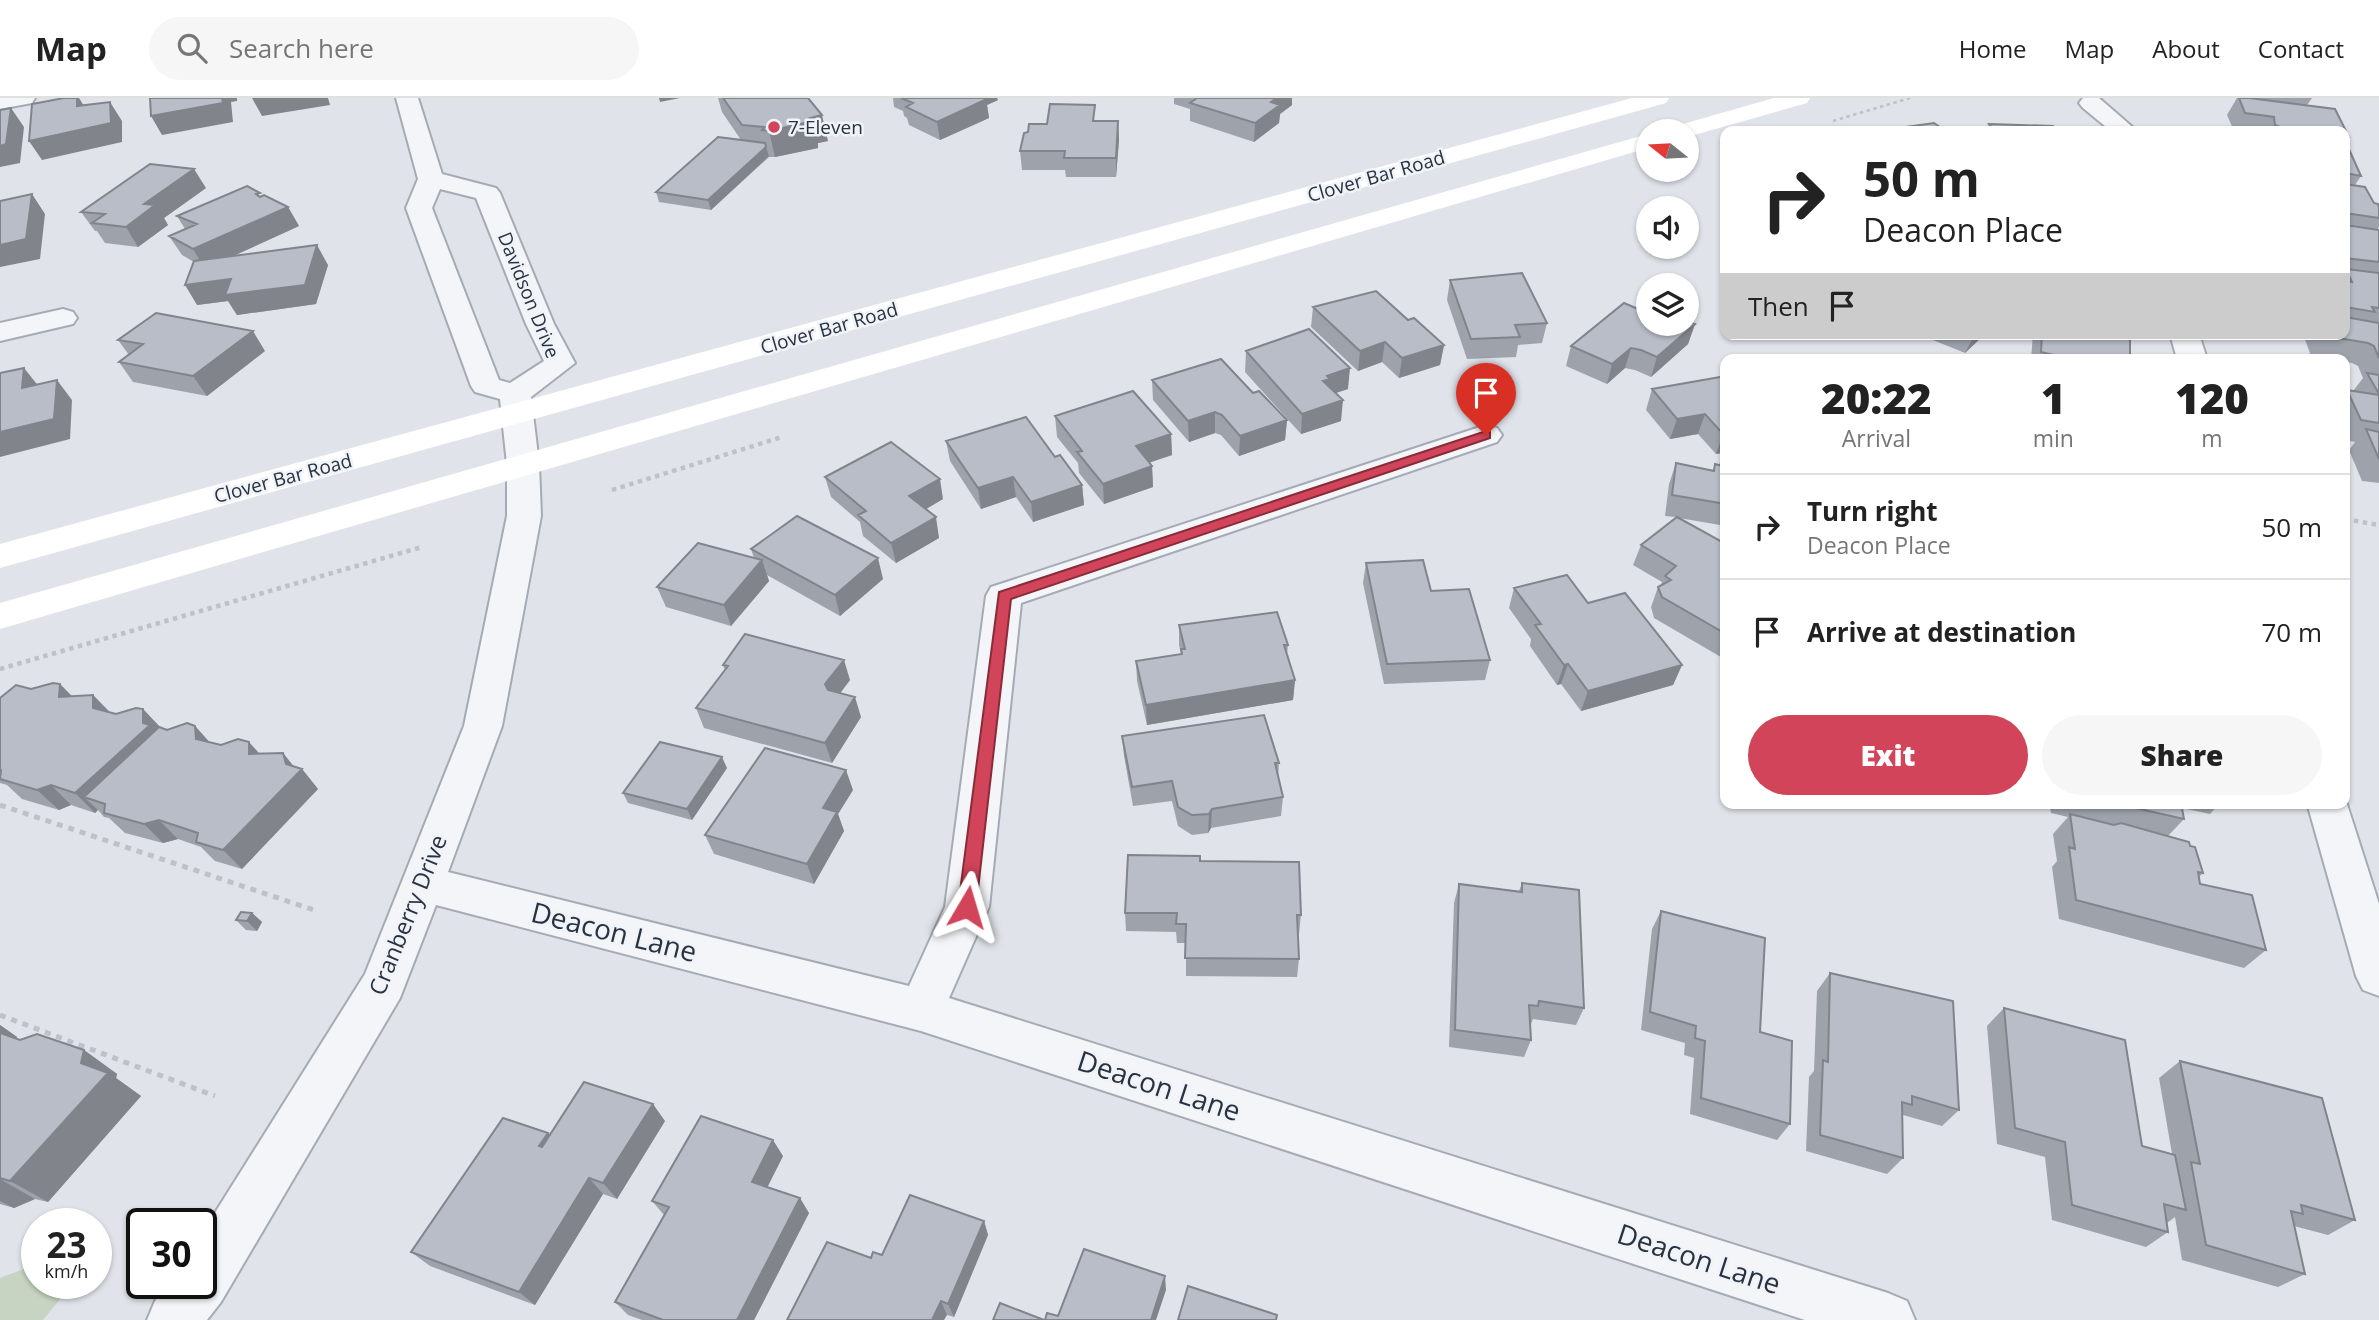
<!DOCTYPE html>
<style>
body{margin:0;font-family:"Open Sans",sans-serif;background:#f6f6f6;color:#222;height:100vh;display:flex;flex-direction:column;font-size:26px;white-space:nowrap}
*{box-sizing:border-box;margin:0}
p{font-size:23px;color:#767676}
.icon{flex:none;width:38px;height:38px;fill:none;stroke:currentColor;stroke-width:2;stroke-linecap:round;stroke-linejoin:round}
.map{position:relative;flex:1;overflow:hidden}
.drawer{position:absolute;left:1720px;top:256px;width:630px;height:455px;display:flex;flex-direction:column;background:#fff;border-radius:14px;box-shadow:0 2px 5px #0004}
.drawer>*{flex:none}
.banner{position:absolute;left:1720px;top:28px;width:630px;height:214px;border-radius:14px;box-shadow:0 2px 5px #0004;background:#fff;color:#222;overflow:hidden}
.needle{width:46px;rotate:288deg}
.fabs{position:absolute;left:1636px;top:21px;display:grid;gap:14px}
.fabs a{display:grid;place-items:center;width:63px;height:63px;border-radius:50%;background:#fff;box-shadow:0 2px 5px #0004;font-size:35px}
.speed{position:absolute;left:21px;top:1110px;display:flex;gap:14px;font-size:35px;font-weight:700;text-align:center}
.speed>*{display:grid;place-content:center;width:91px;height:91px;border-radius:50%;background:#fff;box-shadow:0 2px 5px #0004;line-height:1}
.speed small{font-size:18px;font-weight:400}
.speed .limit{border:4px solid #111;border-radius:10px;background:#fff;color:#111}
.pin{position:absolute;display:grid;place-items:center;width:60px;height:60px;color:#fff;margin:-72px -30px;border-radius:50% 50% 50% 0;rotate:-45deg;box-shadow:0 0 7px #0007}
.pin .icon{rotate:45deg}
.me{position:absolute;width:77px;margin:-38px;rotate:7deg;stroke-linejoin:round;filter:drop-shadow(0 0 5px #0008)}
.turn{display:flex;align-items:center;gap:24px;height:147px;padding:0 28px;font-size:32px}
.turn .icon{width:91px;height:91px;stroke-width:2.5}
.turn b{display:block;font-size:49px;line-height:60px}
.then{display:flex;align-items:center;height:66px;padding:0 28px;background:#0003;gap:14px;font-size:26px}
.eta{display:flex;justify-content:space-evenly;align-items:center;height:119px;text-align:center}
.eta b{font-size:42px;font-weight:800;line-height:49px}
.button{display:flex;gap:14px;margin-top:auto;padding:14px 28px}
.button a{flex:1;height:80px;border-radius:42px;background:#d14459;color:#fff;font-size:28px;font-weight:800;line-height:80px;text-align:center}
.button a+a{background:#f6f6f6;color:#222}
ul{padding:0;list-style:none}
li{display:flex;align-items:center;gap:21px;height:105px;padding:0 28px;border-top:2px solid #e0e0e0}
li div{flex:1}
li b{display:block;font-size:26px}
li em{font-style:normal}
header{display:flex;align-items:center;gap:42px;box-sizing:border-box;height:98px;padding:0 35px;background:#fff;border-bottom:2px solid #e0e0e0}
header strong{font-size:33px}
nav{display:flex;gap:38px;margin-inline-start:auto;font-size:24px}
.search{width:490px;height:63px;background:#f6f6f6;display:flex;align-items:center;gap:18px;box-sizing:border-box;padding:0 24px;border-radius:38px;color:#767676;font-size:26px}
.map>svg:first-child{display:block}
</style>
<header>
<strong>Map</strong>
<div class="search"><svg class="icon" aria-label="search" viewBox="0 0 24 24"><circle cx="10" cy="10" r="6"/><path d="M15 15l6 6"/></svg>Search here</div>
<nav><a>Home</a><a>Map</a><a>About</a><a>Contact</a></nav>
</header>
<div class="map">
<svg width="2379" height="1222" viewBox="0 0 2379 1222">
<rect width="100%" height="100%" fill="#e0e4ea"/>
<!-- green -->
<path fill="#c6d4c1" d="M37 1166V1185H73L43 1222H0V1180Z"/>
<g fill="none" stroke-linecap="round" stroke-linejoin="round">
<defs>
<path id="minor" d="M0 0H35L32 5 0 11Z
M2083 0H2099L2137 33H2111L2083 10 2079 5Z
M63 211 73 214 77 220 73 226 0 243V225Z
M2170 236H2199L2207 261H2177Z
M1486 327 1497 330 1502 337 1497 344 1021 505 989 809 949 900 1888 1195 1907 1203 1915 1222H1805L921 933 436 807 400 900 221 1204 207 1222H147L155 1203 169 1185H201V1137L365 876 464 628 507 418V366L512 359 523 356 534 359 539 366 541 418 502 628 448 774 909 888 945 809 986 498 991 489Z
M2345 700 2379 806V898L2363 892 2356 878 2307 705H2345Z"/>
<path id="tertiary" d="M396 0H418L442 76 496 90 500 95 554 226 575 265 531 299 539 366 534 373 523 376 512 373 507 366 500 301 475 294 471 288 406 110 418 81ZM440 91 476 100 526 226 544 263 510 285 499 282 432 110Z"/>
</defs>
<!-- minor casing -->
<use href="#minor" stroke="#a5abb4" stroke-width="4"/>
<!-- tertiary casing -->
<use href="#tertiary" stroke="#a5abb4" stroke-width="4"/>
<!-- path-far2 -->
<path stroke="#bec2c8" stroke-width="2.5" stroke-dasharray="3.5 3.5" stroke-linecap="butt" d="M1833 23 1910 0"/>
<!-- path-far1 -->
<path stroke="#bec2c8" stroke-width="4.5" stroke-dasharray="4.5 4.5" stroke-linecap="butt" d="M612 392 782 339
M2345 421 2379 427
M0 571 422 449"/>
<!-- path -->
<path stroke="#bec2c8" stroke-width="5" stroke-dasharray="6 6" stroke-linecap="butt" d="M0 707 317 813
M0 917 215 998"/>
<!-- minor -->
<use href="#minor" fill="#f3f5f8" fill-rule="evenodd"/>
<!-- tertiary -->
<use href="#tertiary" fill="#f3f5f8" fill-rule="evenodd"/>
<!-- secondary -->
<path fill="#fff" fill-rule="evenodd" d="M1632 0H1669L1666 5 0 470V446Z
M1774 0H1810L1807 5 1687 39V33H1672L1676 28Z
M1648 36V50L0 531V505Z"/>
</g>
<!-- wall -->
<path fill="#9ea3ab" d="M718 0H808L828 43 818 45V50L775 59H769L711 112 659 104 656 94 741 42 722 14Z
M893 0H997L998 2 987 7 989 20 940 42 909 27 907 20 904 18 903 13 894 9Z
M1174 0H1292V7L1280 16 1279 25 1254 44 1190 23V11L1174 6Z
M2237 0H2312L2307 7 2335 11 2349 39 2345 45V33H2234L2227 17Z
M1096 23H1118L1119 42 1116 79H1066L1065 72H1022L1020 53 1028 34 1047 26Z
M1989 26 2057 33H1986Z
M2345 49 2361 78 2355 87 2379 120V129L2377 132H2379V385L2362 383 2349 352 2355 344 2345 342V294L2347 292 2353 293 2363 280 2358 268 2352 265 2345 264V261H2326L2311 258 2303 236H2345Z
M206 90 164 120 168 127 138 149 105 145 97 133H95L81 114Z
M262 98 288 109 299 128 233 158 328 167 316 206 237 217 228 203 197 207 194 164 182 157 169 138 185 131 177 118Z
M1450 182 1547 225 1542 245 1518 247 1516 259 1467 261 1447 202Z
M1313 209 1408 222 1444 247 1440 267 1399 280 1382 264 1358 273 1311 229Z
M1645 214 1695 226 1688 246 1651 279 1635 272 1625 270 1607 286 1566 268 1571 248Z
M1918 236H1985L1965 255Z
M2033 236H2130V261H2031Z
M118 242 265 253 207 298 133 284 119 264 129 257Z
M1246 253 1348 291 1336 295 1341 323 1301 336 1245 274Z
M1726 278V428L1679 420 1726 446V562L1654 520 1651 509 1658 489 1661 487 1662 484 1633 467 1641 447 1676 419 1665 418 1669 386 1676 365 1713 372 1715 366 1719 367 1723 355 1716 356 1698 336 1670 341 1646 312 1652 291Z
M1152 282 1253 295 1287 322 1285 342 1239 358 1221 337 1215 335 1189 344 1153 302Z
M1055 318 1171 336 1172 357 1149 364 1152 368 1153 389 1104 406 1079 375 1078 365 1057 339Z
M946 343 1055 359 1082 387 1084 407 1033 424 1016 399 981 411 950 363Z
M825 379 943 401 925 411 939 440 896 465 863 438 860 424 831 399Z
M751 451 883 481 840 518 767 477 769 483 731 528 666 509 657 489 754 460Z
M1366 465 1431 493 1490 562 1485 582 1384 586 1363 485Z
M1514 490 1588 505 1682 567 1673 587 1581 613 1561 586 1557 587 1530 548 1531 541 1509 510Z
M1179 527 1288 547 1287 557 1295 582 1293 602 1147 627 1137 583 1136 563 1181 556 1179 547Z
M723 567 850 582 840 595 861 619 832 665 704 630 696 610 725 572Z
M60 586 72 598 93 597 111 615 116 616 143 611 160 630 167 632 195 628 209 644 259 655H283L294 669 302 671 318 691 242 771 215 763 201 749 178 741 163 745 125 735 109 720 104 719 98 712 95 715 71 707 59 712 22 701 7 687 0 685V600L31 591Z
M1122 638 1279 665 1278 679 1283 699 1281 718 1211 730 1208 735 1192 737 1178 728 1172 703 1133 708 1124 658Z
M727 670 692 722 628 705 623 695Z
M853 692 838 716 844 733 814 786 714 756 705 737Z
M2049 705H2220L2210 716 2182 710 2184 721 2168 738 2190 748 2203 775 2199 779 2200 786 2266 852 2244 870 2059 821 2052 769 2057 763 2053 736 2068 719 2051 715Z
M1200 758V763L1301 817 1299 836H1298L1299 861 1297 879 1186 878V845H1177L1176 834 1126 833 1125 815Z
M1522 785 1584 910 1576 927 1533 921 1531 926V942L1524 959 1449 949 1454 805 1459 786 1519 793Z
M1661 813 1760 934 1790 1026 1777 1042 1690 1016 1694 960 1684 957 1685 945 1641 932 1652 831Z
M252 815 262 824 257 833 246 832 236 822Z
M1830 875 1959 1012 1942 1028 1903 1017V1060L1887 1076 1806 1053 1809 979 1814 973 1817 893Z
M2004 910 2142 1048 2172 1056 2159 980 2180 963 2355 1122 2328 1137 2294 1128 2305 1176 2278 1189 2182 1162 2175 1119 2167 1125 2168 1134 2146 1149 2052 1122 2045 1059 1997 1046 1987 928Z
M0 927 17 939V941L20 942 84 952 117 976 116 980 141 998 48 1104 35 1101 14 1110 0 1106Z
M665 1023 617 1101 603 1096 535 1207 430 1168 411 1154 548 1035 550 1037Z
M783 1058 767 1089 809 1115 754 1222H642L628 1217 615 1204 664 1117 652 1103Z
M984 1123 988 1137 954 1219 947 1217 871 1160Z"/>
<!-- shaded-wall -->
<path fill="#81848b" d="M77 0H79L89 16 77 8Z
M222 0H237V3L231 4 233 24 162 37 151 18Z
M252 0H328L330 7 262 18Z
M659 0H680L660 4Z
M973 0H997L998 2 987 7 989 20 940 42 937 24Z
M1277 0H1292V7L1280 16 1279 25 1254 44 1255 25 1271 4Z
M110 4 122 23V44L42 62 29 43Z
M11 10 24 29 20 65 0 69V48Z
M822 17 828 43 818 45V50L775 59 769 33 810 20Z
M1118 23 1119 42 1116 79V60Z
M766 49 769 58 711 112 708 102Z
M194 71 206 90 164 120 168 127 138 149 126 129 144 106Z
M32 96 45 116 40 161 0 169V147Z
M288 109 299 128 205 171 193 151Z
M317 147 328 167 316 206 237 217 228 203 197 207 185 187 231 181Z
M1695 226 1688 246 1651 279 1657 259Z
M253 233 265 253 207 298 193 278Z
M1975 236H1985L1965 255Z
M1385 244 1382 264 1358 273 1360 253Z
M1444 247 1440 267 1399 280 1402 260Z
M1631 250 1625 270 1607 286 1612 266Z
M24 270 40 290H22Z
M1350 270 1348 291 1329 297 1323 283 1327 278Z
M57 282 72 302 70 341 0 359V334Z
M1343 302 1341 323 1301 336 1302 316Z
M1215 314V335L1189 344 1188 323Z
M1705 316 1698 336 1670 341 1677 321Z
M1287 322 1285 342 1239 358 1240 338Z
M1171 336 1172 357 1137 369 1136 348Z
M1723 336H1726V354L1716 356Z
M1152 368 1153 389 1104 406 1103 386Z
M1013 379 1016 399 981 411 978 390Z
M940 381 943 401 913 419 909 398Z
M1082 387 1084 407 1033 424 1031 404Z
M936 419 939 440 896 465 891 445Z
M878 460 883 481 840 518 835 497Z
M762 462 769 483 731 528 724 507Z
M844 562 850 582 832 606 825 586Z
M1568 566 1561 586 1557 587 1564 567Z
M1682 567 1673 587 1581 613 1588 593Z
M1295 582 1293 602 1147 627 1146 607Z
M60 586 79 606 59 599Z
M93 597 112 617 93 610Z
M855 599 861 619 832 665 825 645Z
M143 611 162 631 84 699 98 712 95 715 75 695 143 625Z
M195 628 213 648 196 641Z
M249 644 266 663 249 656Z
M283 655 299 675 302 671 318 691 242 771 223 752 286 666Z
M722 659 727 670 692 722 687 711Z
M846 672 853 692 838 716 844 733 814 786 807 766 823 710Z
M51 687 71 707 59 712 37 692Z
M1212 711 1211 730 1208 735 1209 716Z
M159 722 178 741 163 745 144 726Z
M252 815 262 824 257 833 247 823Z
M0 927 17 939 15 951 0 942Z
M84 952 117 976 116 980 141 998 48 1104 10 1083 81 965Z
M653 1006 665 1023 617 1101 603 1085Z
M548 1035 562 1051 553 1064 539 1048Z
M773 1042 783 1058 762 1100 752 1084Z
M589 1080 603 1096 535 1207 519 1194Z
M0 1081 35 1101 14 1110 0 1103Z
M800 1100 809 1115 754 1222H737Z
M984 1123 988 1137 954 1219 948 1206Z
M1165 1178 1166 1192 1156 1222H1151Z
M941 1203 947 1217 944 1222H932Z"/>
<!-- building -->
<path fill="#b8bdc7" stroke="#81848b" stroke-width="2" d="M64 0H77V8L110 4 111 25 29 43 32 6Z
M150 0H222L223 5 151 18Z
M723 0H808L822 17 810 20 813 23 769 33 762 32 765 29 742 27Z
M901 0H984L987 1 937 24 906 9 913 5Z
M1197 0H1277L1271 4 1280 7 1255 25 1190 5Z
M2239 0H2249L2335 11 2349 39H2345V33H2302L2285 31 2275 27 2274 19 2245 15Z
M1050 6 1095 7 1093 23H1118L1116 60H1064L1065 53H1020L1024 35 1028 34 1029 26H1047Z
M11 10 6 46 0 48V12Z
M1934 25 1946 33H1877Z
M1989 26 2053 28 2057 33H1994Z
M718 39 765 45 766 49 708 102 656 94Z
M2345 49H2348L2361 78 2345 75Z
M150 66 194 71 144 106 155 107 126 129 92 125 105 116 81 114Z
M2345 86 2365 89 2374 105 2378 106 2379 109V120L2345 115Z
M247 88 260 95 256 96 260 99 264 97 288 109 193 151 169 138 197 126 177 118Z
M32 96 26 141 0 147V103Z
M2345 127 2379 132V164L2345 160Z
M317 147 305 187 225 197 231 181 185 187 194 163Z
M2346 171 2379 175V210L2372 209 2375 214 2345 209V186H2348L2346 183 2352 184Z
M1522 175 1547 225 1515 227 1520 239 1471 241 1450 182Z
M1376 193 1408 222 1414 220 1444 247 1402 260 1385 244 1360 253 1313 209Z
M1624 205 1645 214 1648 211V226H1687V223L1695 226 1657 259 1641 252 1631 250 1612 266 1571 248Z
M156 215 253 233 193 278 119 264 143 246 118 242Z
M2345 219 2379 225V260L2374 248 2368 245 2326 238 2325 236H2345Z
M1309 231 1350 270 1327 278 1330 281 1323 283 1343 302 1302 316 1246 253Z
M2042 236H2130V261H2070L2041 254Z
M1221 261 1253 295 1259 293 1287 322 1240 338 1222 317 1215 314 1188 323 1152 282Z
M24 270 22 290 57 282 54 321 0 334V275Z
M2367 275 2379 277V296Z
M1726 278V336H1723L1705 316 1677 321 1652 291Z
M2347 292 2379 297V325L2361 322Z
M1133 293 1171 336 1136 348 1152 368 1103 386 1077 354 1082 353 1055 318Z
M1026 319 1055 359 1060 357 1082 387 1031 404 1013 379 978 390 946 343Z
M2366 331 2379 334V361Z
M891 344 940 381 909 398 936 419 891 445 858 417 866 413 825 379Z
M1724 353H1726V406L1672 397 1676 365 1714 373 1715 366 1723 368Z
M797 418 878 460 835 497 751 451Z
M1677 419 1726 446V536L1662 499 1658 489 1671 482 1665 478 1676 468 1641 447Z
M698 445 762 462 724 507 657 489Z
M1423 462 1431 493 1469 491 1490 562 1387 566 1366 465Z
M1567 477 1588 505 1625 495 1682 567 1588 593 1568 566 1564 567 1535 527 1541 526 1514 490Z
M1277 514 1288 547H1284L1295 582 1146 607 1136 563 1182 556 1181 551H1185L1179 527Z
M745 536 844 562 825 586 828 592 855 599 825 645 696 610 728 568 723 567Z
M53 585 60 586 59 599 93 597V610L116 616 136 610 143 611V625L150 627 75 695 51 687 37 692 0 681 1 672 0 671V600L16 587 31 591Z
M1264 617 1279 665H1275L1283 699 1212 711 1209 716 1192 717 1178 709 1172 683 1132 689 1122 638Z
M187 625 195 628 196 641 221 647 238 641 249 644V656L283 655 286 666 302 671 223 752 196 744 198 735 159 722 144 726 104 715 105 706 84 699 159 629 167 632Z
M660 644 722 659 687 711 623 695Z
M765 650 846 672 823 710 837 714 807 766 705 737Z
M2113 705H2181L2184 721Z
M2070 716 2114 727 2121 725 2189 744 2190 748 2195 749 2203 775 2198 774 2200 786 2252 797 2266 852 2076 802 2069 749 2075 751Z
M1128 757 1200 758V763L1299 764 1301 817H1297L1299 861 1185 860 1186 826H1176L1177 815H1125Z
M1522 785 1579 792 1584 910 1539 903 1538 908 1529 907 1531 942 1455 932 1459 786 1522 794Z
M1661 813 1765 840 1760 934 1792 943 1790 1026 1701 1000 1705 943 1695 940 1696 928 1650 914Z
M241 814 252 815 247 823 236 822Z
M1830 875 1953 903 1959 1012 1912 998V1007L1902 1004 1903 1060 1820 1037 1823 962 1828 964Z
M2004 910 2125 942 2142 1048 2175 1057 2186 1112 2164 1106 2168 1134 2072 1107 2065 1044 2015 1030Z
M0 935 20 942 37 936 84 952 81 965 108 975 10 1083 0 1080Z
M2180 963 2322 1000 2355 1122 2301 1107 2303 1116 2291 1113 2305 1176 2206 1147 2191 1064 2200 1066Z
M584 984 653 1006 603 1085 589 1080 519 1194 411 1154 503 1020 548 1035 539 1048 542 1049Z
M701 1018 773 1042 752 1084 800 1100 737 1222H663L615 1204 669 1109 652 1103Z
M910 1097 984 1123 948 1206 941 1203 932 1222H787L827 1144 871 1160 873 1154 882 1157Z
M1084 1151 1165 1178 1151 1222H1045L1047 1215 1058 1218Z
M1188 1188 1277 1217 1276 1222H1178Z
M1000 1205 1044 1222H993Z"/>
<!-- route -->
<path fill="#d14459" stroke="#882c3a" stroke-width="2" d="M1486 333 1490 334V340L1011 501 976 809 967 817 960 814 958 809 999 494Z"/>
<!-- markers -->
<circle fill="#d14459" stroke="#f0f3f7" stroke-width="2.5" cx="774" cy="29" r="7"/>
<g text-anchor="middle" stroke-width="5" stroke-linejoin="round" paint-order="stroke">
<!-- far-poi labels -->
<g font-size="19" fill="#293241" stroke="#f0f3f7" text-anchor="start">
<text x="788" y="36">7-Eleven</text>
</g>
<!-- far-street labels -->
<g font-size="19" fill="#293241" stroke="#f0f3f7">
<text transform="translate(1376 78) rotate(-16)" y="7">Clover Bar Road</text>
<text transform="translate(529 197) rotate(68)" y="7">Davidson Drive</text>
<text transform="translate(829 230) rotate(-16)" y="7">Clover Bar Road</text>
<text transform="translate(283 380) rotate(-15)" y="7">Clover Bar Road</text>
</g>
<!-- street labels -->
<g font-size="23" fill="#293241" stroke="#f0f3f7">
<text transform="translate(408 817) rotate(-68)" y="8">Cranberry Drive</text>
</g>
<!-- near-street labels -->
<g font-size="28" fill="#293241" stroke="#f0f3f7">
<text transform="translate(614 834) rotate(14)" y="10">Deacon Lane</text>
<text transform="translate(1159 988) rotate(18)" y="10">Deacon Lane</text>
<text transform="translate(1699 1161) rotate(18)" y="10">Deacon Lane</text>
</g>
</g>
</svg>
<div class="fabs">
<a><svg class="needle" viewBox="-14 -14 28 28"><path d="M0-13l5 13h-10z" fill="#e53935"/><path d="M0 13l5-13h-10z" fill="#767676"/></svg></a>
<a><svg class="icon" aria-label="sound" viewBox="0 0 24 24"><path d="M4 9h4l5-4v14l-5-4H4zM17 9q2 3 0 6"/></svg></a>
<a><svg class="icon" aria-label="layers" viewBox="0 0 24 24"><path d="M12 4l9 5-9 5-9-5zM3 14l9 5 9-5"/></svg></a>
</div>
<div class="speed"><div>23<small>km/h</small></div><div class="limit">30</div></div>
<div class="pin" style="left:1486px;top:337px;background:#d93025"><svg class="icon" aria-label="arrive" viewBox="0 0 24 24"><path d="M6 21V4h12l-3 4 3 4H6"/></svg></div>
<svg class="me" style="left:967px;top:809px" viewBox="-20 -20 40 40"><path d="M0-17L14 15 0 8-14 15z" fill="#d14459" stroke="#fff" stroke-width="4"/></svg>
<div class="banner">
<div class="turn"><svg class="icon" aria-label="right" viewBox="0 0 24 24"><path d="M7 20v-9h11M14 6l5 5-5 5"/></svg><div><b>50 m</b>Deacon Place</div></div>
<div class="then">Then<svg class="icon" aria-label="arrive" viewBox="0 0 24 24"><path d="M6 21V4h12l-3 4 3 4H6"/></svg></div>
</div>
<section class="drawer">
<div class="eta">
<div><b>20:22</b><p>Arrival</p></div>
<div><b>1</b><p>min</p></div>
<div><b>120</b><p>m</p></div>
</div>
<ul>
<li><svg class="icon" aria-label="right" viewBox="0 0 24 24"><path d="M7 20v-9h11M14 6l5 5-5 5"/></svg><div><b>Turn right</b><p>Deacon Place</p></div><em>50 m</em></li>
<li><svg class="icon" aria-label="arrive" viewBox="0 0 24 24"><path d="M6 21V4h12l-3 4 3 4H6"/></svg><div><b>Arrive at destination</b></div><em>70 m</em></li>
</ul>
<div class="button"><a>Exit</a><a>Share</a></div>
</section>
</div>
